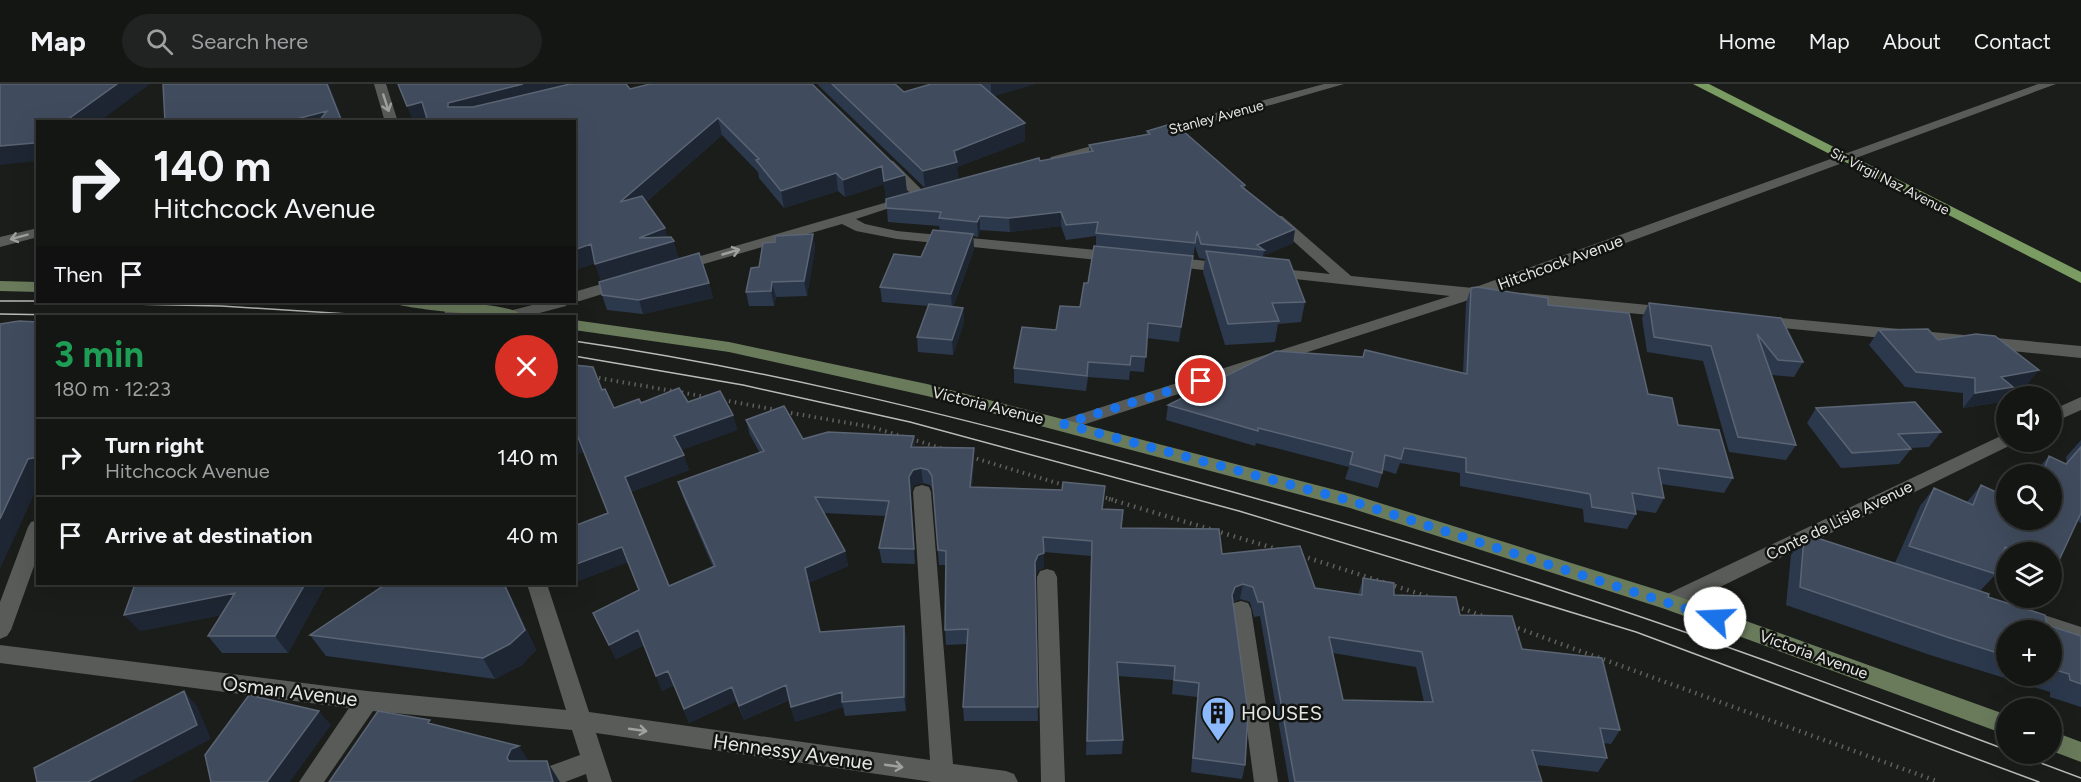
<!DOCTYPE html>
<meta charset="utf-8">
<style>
body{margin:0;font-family:Figtree,sans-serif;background:#212322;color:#f1f3f6;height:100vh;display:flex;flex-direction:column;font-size:22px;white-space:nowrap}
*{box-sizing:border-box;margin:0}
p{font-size:20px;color:#9d9fa0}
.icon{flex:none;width:33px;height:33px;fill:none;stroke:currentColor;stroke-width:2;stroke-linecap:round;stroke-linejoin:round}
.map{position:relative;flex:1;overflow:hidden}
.side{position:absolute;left:36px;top:231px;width:540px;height:270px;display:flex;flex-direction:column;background:#141614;border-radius:0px;box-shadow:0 6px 24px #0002,0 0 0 2px #333534}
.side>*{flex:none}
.hud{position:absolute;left:36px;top:36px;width:540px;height:183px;border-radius:0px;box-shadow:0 6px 24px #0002,0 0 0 2px #333534;background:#141614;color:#f1f3f6;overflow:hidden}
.controls{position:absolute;left:1996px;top:302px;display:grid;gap:12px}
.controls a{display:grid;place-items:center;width:66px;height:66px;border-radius:50%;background:#141614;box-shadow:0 6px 24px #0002,0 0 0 2px #333534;font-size:30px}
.pin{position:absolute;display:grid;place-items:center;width:51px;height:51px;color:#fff;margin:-26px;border:3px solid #fff;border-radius:50%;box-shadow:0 2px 6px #0007}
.me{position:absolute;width:66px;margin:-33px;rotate:290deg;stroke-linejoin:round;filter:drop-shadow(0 0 4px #0008)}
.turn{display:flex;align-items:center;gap:21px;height:126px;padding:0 18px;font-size:27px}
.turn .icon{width:78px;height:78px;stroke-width:2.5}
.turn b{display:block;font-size:42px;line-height:51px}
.then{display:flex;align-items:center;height:57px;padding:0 18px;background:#0003;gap:12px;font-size:22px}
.round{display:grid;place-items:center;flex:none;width:63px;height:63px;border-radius:32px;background:#212322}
.summary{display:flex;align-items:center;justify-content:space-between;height:102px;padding:0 18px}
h1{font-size:36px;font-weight:700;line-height:45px;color:#1e9e55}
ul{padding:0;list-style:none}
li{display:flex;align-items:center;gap:18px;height:78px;padding:0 18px;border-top:2px solid #333534}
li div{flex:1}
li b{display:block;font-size:22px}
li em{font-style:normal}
header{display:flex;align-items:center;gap:36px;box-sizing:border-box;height:84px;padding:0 30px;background:#141614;border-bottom:2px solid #333534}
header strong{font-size:28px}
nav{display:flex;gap:33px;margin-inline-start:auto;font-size:21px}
.search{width:420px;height:54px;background:#212322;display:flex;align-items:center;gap:15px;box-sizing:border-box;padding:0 21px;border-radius:33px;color:#9d9fa0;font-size:22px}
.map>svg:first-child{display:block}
</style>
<header>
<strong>Map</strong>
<div class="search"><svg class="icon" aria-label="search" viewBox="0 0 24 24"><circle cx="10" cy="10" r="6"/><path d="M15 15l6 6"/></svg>Search here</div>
<nav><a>Home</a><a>Map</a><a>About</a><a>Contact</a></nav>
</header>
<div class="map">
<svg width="2081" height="698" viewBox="0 0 2081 698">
<rect width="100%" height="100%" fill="#1b1d1a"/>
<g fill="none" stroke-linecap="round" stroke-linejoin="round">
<!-- path-far1 -->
<path stroke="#5f605e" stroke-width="4" stroke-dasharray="1.5 4.5" stroke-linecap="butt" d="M593 293 707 313
M723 316 777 326
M785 328 872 343 904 353
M911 355 941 364
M971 373 1067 402
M1100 412 1114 416"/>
<!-- path -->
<path stroke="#5f605e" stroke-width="4.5" stroke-dasharray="1.5 5" stroke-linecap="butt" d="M1109 415 1280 466
M1302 472 1429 513
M1456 522 1485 533
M1512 542 1939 698"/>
<!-- street -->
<path fill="#595b58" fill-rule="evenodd" d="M374 0H386L398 38H385Z
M1324 0H1344L1162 52 1157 53 1150 49 1152 46Z
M2038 0H2056L1496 207 1501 211 1499 214H1475L1064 347 1058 345 1055 341 1058 337 1450 212 1268 192 1265 189 1273 184 1330 190 1272 138 1270 135 1272 132H1282L1351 192 1473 204Z
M1110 57 1117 61 1115 64 1056 80 1049 76 1051 73Z
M888 76 893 77 928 112 926 115H917L856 135 865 140 897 147 1117 168 1125 173 1117 178 897 155 856 147 842 140 683 186 678 188 670 183 673 180 912 111 881 80Z
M38 144V153L0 163V153Z
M1168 173 1227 179 1235 184 1227 189 1163 181 1160 178Z
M622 194 628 196 630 199 628 202 580 217 572 218H574V208Z
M1524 209 1669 223 1677 228 1669 233 1518 218 1516 214 1518 210Z
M441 218H457L462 232H446Z
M544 218H568L566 222 528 232H503L505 228Z
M1759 232 2081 262V274L1753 241 1751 237 1753 233Z
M2081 313V326L2052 339V326Z
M2007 349V357H2015L2013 360 1677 524 1670 526 1663 524 1660 518 1663 512Z
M922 401 929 403 931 408 953 680 1006 687 1014 690 1018 698H932L596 649 612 698H588L586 690 565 698H524L528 690 580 671 572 646 373 627 324 698H299L349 624 0 579V561L367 607 566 626 527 500H547L589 628 930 676 913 408 915 403Z
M38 436V471L11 546 7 552 0 555V518L28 443 31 438Z
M1047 485 1054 487 1057 493 1065 698H1041L1037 493 1040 487Z
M1241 517 1248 519 1251 525 1278 698H1254L1231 525 1234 519Z
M2026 525 2081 543V561L2052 551V546H2036L2019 540 2016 534 2019 528Z"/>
<!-- secondary -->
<path fill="#6a7b5c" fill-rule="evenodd" d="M0 197 38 198V208L0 207Z
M392 218C412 216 512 217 523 232 508 234 397 225 392 218Z
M574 236 729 258 927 300 1351 410 1677 512 2007 631V651L1665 525 1350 424 927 312 729 268 574 246Z
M2052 647 2081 658V678L2052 667Z"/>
<!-- primary -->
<path fill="#7a9b61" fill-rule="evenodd" d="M1693 0H1709L2081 188V199Z"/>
<!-- tram -->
<path stroke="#babbb9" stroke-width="1.5" d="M0 217H38
M39 218 221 222 380 232
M0 230 123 232
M574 257C753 283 927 325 1101 372 1258 414 1415 458 1569 509 1717 557 1862 612 2007 666
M574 272 743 301 910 338 1239 427 1636 548 2039 698
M2014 669 2081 694"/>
</g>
<!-- wall -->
<path fill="#2c394d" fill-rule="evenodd" d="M817 0H895L904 8 931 0H1035L994 12 1025 57 957 83 958 96 925 104Z
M630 5 905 91 907 109 886 115 884 100 845 113 838 107 784 124 759 94 758 88 722 51 646 118 665 144 667 153 679 174 709 199 713 214 643 230 607 226 602 211 601 197 595 179 574 186 428 36Z
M1147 47 1245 101V105L1295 145 1293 159 1263 172 1262 173 1305 218 1301 238 1278 240 1275 258 1225 261 1203 188 1205 175 1199 174 1195 162 1179 258 1147 254 1144 288 1130 287 1129 296 1088 293 1086 307 1014 299V284L1080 223 1088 199 1096 163V152L1066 156 1061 142 1010 148 980 146 978 153 973 152 974 165 953 223 963 224 964 238 953 271 918 268 917 253 928 222 882 218 880 203 921 173 940 147 939 142 888 138 886 115 1040 77 1089 68V61L1146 50Z
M813 150 815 165 807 212 776 213 774 222H749L746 208 775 158Z
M1471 204 1548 221 1648 310 1733 394 1724 409 1661 400 1664 414 1656 429 1635 426 1636 430 1627 445 1584 438 1583 425 1460 402V389L1400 379 1396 390 1383 386 1378 404 1345 395 1349 383 1256 359 1255 362 1166 336 1168 321 1463 289 1466 219Z
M1649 219 1781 234 1803 278 1794 293 1772 291 1796 361 1786 376 1729 368 1703 277 1647 268 1642 234Z
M1879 246 1938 256 2027 301 2011 304 2000 318 1963 324V309L1905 303 1869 261Z
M574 281 602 306 614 324 641 319 688 318 733 331 737 346 681 366 689 386 631 408 669 502 713 483 683 413 678 398 760 369 750 351 746 336 803 355 914 352 915 363 974 364V379L972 403 1103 425 1121 444 1222 470 1315 504 1358 511 1363 494 1394 511 1460 531 1522 565 1620 646 1611 660 1603 659 1607 674 1598 688 1537 681 1542 698H1289L1260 532 1254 533 1250 518 1240 515 1233 518 1245 681 1242 695 1191 688 1197 613 1172 610 1173 596 1118 592 1123 656 1122 670 1086 671 1091 472 1044 468V484L1038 486 1035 493 1038 637H964L963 623 967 560 946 561 945 546 946 481H939L933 407 930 401 923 399 914 401 911 408 915 480 882 479 879 464 886 432 824 429 845 467 848 482 809 499 820 548 904 542 907 557 906 627 845 632 843 623 795 638 789 616 744 636 736 617 689 639 674 601 662 607 644 561 616 575 593 529 639 506 628 478 578 497 574 489V442L608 429 584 368 574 371ZM1333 569 1416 583 1424 618 1343 616Z
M1816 324 1941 348 1929 363 1910 364 1911 365 1899 380 1841 384 1807 339Z
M2081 356V439L2079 438 2078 435 2054 487 2052 489V468H2007V491L1998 486 1996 490 1980 507 1988 513 2047 541 2081 552V623L2050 613V608L1930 571 1786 521 1791 471 1804 453 1895 479 1920 422 1934 404 1967 418 1981 401 2052 435V390H2033L2049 372 2066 380 2067 379 2066 373ZM2007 546H2052V591H2007Z
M326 500 288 569H222L208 552 221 531 140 547Z
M386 500H505L536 566 522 581 495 595 326 572 310 551Z"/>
<!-- shaded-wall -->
<path fill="#1d2632" d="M117 0H150L99 38H64Z
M327 0H332L329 1 344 38H342Z
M523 0H594L454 36 448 23V19Z
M991 0H1035L991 13Z
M422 18 430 35 421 38H413L407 22Z
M327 27 332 38H285Z
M718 34 722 51 625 136 620 118Z
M1025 39V57L957 83 958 96 925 104 923 87 954 67Z
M38 56V77L0 81V62Z
M882 82 905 91 907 109 886 115 884 100 845 113 843 96Z
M836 89 838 107 784 124 781 107Z
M1061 128V142L1010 148 1009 134Z
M980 132V146L978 153 977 138Z
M665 144 669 159 674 157 679 175 601 198 595 180 639 154Z
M1295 145 1293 159 1263 172 1264 166 1257 161Z
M813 150 815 165 807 212 804 197Z
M973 150 974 165 952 225 951 210Z
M591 160 597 178 574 186V166Z
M1193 172 1191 187 1179 258 1181 243Z
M772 198 776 213 774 222 771 207Z
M709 199 713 214 643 230 639 216Z
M963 224 964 238 953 271 952 256Z
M2039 286 2027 301 2011 304 2000 318 1963 324 1975 309 2001 293Z
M733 331 737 346 679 367 674 352Z
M914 352 915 367 911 363Z
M578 353 584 368 574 371V354Z
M974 364V379L971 418 970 403Z
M684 371 689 386 631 408 625 393Z
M38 373V402L0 485V435L28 375Z
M921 384 923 399 914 401 911 408 915 480 909 393 913 386Z
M622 463 628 478 578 497 574 489V481Z
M845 467 848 482 809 499 805 484Z
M1044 469V484L1038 486 1035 493V478L1038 471Z
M305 500H326L288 569 275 552Z
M504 500H505L536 566 522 581 495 595 483 574Z
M1243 500 1240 515 1232 518V511L1235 503Z
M235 509 249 526 140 547 124 531Z
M904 542 907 557 906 627 904 613Z
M638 546 644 561 616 575 609 561Z
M668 587 674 601 662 607 656 592Z
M786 601 790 615 744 636 739 622Z
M732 603 736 617 689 639 684 625Z
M184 607 197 622 211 655 130 698H88Z
M842 608V618L843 623 795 638 791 623Z
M319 627 331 641 290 698H267Z
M519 662 534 685 522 697 507 674 511 665Z
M547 677 560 698H553Z"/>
<!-- building -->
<path fill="#404c5e" stroke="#5a6473" stroke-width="1.5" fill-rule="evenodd" d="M0 0H117L64 38H38V56L34 59 0 62Z
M163 0H327L342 38H318L327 27 285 38H165Z
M398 0H523L448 19V23H473L570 0H626L630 5 650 0H812L905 91 884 97 882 82 843 96 836 89 781 107 756 76 759 75 718 34 620 118 642 112 665 144 639 154 671 153 674 157 595 180 591 160 574 166V38H428L422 18 407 22Z
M832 0H895L904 8 931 0H980L1025 39 954 67 957 78 923 87Z
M1174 39 1245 101 1241 102 1295 145 1257 161 1264 166 1201 160 1197 147 1195 159 1096 149 1098 138 1066 141 1061 128 1009 134 980 132 977 138 939 134 941 128 886 124V115L1039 74 1040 77 1093 67 1089 61 1150 50 1147 47Z
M933 146 973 150 951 210 880 203 894 170 921 173Z
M813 150 804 197 772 198 771 207 746 208 751 184 759 183 763 159 775 158V152Z
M1094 162 1193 172 1181 243 1148 239 1146 273 1131 272 1130 281 1088 278 1087 292 1014 284 1022 243 1056 246 1060 222 1080 223 1084 199H1088Z
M1206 167 1289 176 1305 218 1272 219 1279 237 1228 240Z
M699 169 709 199 639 216 602 211 599 198Z
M1477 203 1548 214V221L1629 229 1648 310 1672 314 1678 341 1719 346 1733 394 1658 384 1664 414 1632 409 1636 430 1592 423 1590 410 1466 388V374L1404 364 1401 375 1385 371 1382 389 1350 380 1353 368 1258 344V347L1168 321 1276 267 1363 273 1365 266 1467 290 1471 204Z
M1649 219 1781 234 1803 278 1778 276 1757 250 1796 361 1738 353 1711 262 1654 253Z
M929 220 963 224 952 256 917 253Z
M19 237 38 238V373L28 375 0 435V240Z
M1928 245 1938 256 1976 250 1995 252 2039 286 2001 293 2013 303 1975 309V294L1916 288 1879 246Z
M574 281 593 283 602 306 605 305 614 324 639 315 641 319 679 304 688 318 720 307 733 331 674 352 684 371 625 393 669 502 715 482 678 398 764 367 746 336 784 322 803 355 828 348 914 352 911 363 974 364 970 403 1062 406 1063 398 1105 402 1102 425 1123 426 1121 444 1219 445 1222 470 1300 462 1315 504 1362 511 1363 494 1394 499V511L1456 513 1460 531 1512 532 1522 565 1602 574 1620 646 1600 644 1607 674 1532 666 1542 698H1295L1263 518H1258L1253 503 1243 500 1235 503 1232 511 1248 628 1245 681 1193 674 1199 599 1174 596 1175 582 1117 578 1123 656 1087 657 1092 457 1043 453 1044 469 1038 471 1035 478 1038 623H963L968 545 945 546 946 467 938 466 932 392 928 386 921 384 913 386 909 393 914 465 879 464 889 417 815 413 845 467 805 484 820 548 904 542V613L842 618V608L791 623 786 601 739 622 732 603 684 625 668 587 656 592 638 546 609 561 593 529 639 506 622 463 574 481V442L608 429 578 353 574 354ZM1329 553 1422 568 1433 618 1343 616Z
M1915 318 1941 348 1898 350 1911 365 1852 369 1816 324Z
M2081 363V429L2054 487 2052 486V468H2015L2005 463 1996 490 1909 462 1934 404 1973 421 1981 401 2007 413V435H2052V390H2042L2049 372 2066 380Z
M1808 451 1989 510 1988 513 2045 531 2047 541 2081 552V600L2070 596 2069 590 2052 585V546H2007V572L1947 553 1800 503 1804 453Z
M135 500H305L275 552H208L235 509 124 531Z
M386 500H504L525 546 510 560 483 574 310 551Z
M184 607 197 641 88 698H37L34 684Z
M249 611 319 627 267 698H211L205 671Z
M378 627 430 636 428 639 519 662 511 665 507 674 509 677H547L553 698H329Z"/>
<!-- one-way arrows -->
<defs><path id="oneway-shaft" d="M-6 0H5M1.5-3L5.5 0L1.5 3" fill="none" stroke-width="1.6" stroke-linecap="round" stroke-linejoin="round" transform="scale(1.5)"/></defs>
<g stroke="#a0a19e">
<use href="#oneway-shaft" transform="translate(386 19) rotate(72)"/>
<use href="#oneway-shaft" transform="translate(19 153) rotate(165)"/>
<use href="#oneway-shaft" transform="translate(731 168) rotate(-16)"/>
<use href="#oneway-shaft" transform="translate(638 646) rotate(8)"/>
<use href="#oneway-shaft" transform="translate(894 682) rotate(8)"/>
</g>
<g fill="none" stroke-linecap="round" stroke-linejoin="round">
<!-- route -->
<path stroke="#1a73e8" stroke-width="10" stroke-dasharray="0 18" d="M1201 297 1064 340 1351 417 1715 534"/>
</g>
<!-- icons -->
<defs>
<symbol id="building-pin" viewBox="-11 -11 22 30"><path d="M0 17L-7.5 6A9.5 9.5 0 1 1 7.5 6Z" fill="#8cb9fc" stroke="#121411"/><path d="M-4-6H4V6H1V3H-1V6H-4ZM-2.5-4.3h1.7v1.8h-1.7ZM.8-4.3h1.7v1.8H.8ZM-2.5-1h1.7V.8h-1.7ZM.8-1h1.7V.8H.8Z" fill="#111"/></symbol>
</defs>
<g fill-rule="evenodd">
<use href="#building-pin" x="1199" y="610" width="38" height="52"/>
</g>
<g text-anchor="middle" stroke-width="5" stroke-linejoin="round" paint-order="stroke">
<!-- far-street labels -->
<g font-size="14" fill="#e6e7e5" stroke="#121411">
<text transform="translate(1216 33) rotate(-15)" y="5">Stanley Avenue</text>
<text transform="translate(1890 97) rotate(27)" y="5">Sir Virgil Naz Avenue</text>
</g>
<!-- street labels -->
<g font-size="16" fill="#e6e7e5" stroke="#121411">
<text transform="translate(1560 178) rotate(-20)" y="6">Hitchcock Avenue</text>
<text transform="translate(988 321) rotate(14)" y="6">Victoria Avenue</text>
<text transform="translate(1839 436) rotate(-26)" y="6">Conte de Lisle Avenue</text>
<text transform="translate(1814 570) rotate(20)" y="6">Victoria Avenue</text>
</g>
<!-- near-street labels -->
<g font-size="20" fill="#e6e7e5" stroke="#121411">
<text transform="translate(290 607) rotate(7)" y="7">Osman Avenue</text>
<text transform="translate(793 668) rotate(8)" y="7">Hennessy Avenue</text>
</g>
<!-- near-poi labels -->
<g font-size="20" fill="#e6e7e5" stroke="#121411" text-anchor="start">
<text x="1241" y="636">HOUSES</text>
</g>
</g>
</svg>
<div class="controls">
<a><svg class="icon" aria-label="sound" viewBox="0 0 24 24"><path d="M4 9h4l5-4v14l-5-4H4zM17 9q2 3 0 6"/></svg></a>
<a><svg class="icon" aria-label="search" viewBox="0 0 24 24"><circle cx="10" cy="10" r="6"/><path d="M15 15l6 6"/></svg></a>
<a><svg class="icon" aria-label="layers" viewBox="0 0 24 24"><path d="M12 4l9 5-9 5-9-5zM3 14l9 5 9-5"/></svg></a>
<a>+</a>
<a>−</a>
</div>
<div class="pin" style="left:1201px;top:297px;background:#d93025"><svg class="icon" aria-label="arrive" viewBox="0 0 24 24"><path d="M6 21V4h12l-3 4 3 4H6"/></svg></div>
<svg class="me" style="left:1715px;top:534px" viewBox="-20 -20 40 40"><circle r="19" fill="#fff"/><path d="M0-13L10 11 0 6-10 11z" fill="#1a73e8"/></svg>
<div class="hud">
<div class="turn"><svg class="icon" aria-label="right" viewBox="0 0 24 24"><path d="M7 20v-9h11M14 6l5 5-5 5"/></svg><div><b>140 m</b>Hitchcock Avenue</div></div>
<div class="then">Then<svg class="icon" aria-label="arrive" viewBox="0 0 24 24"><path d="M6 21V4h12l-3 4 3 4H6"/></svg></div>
</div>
<section class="side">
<div class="summary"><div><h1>3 min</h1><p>180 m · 12:23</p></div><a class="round" style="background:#d93025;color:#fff"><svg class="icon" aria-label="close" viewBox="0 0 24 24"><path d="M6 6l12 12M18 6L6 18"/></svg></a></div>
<ul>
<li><svg class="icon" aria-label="right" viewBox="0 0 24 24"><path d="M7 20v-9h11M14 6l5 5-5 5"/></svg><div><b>Turn right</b><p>Hitchcock Avenue</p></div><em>140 m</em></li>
<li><svg class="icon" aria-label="arrive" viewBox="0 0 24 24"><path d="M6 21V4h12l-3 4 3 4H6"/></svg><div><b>Arrive at destination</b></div><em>40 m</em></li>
</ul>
</section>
</div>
